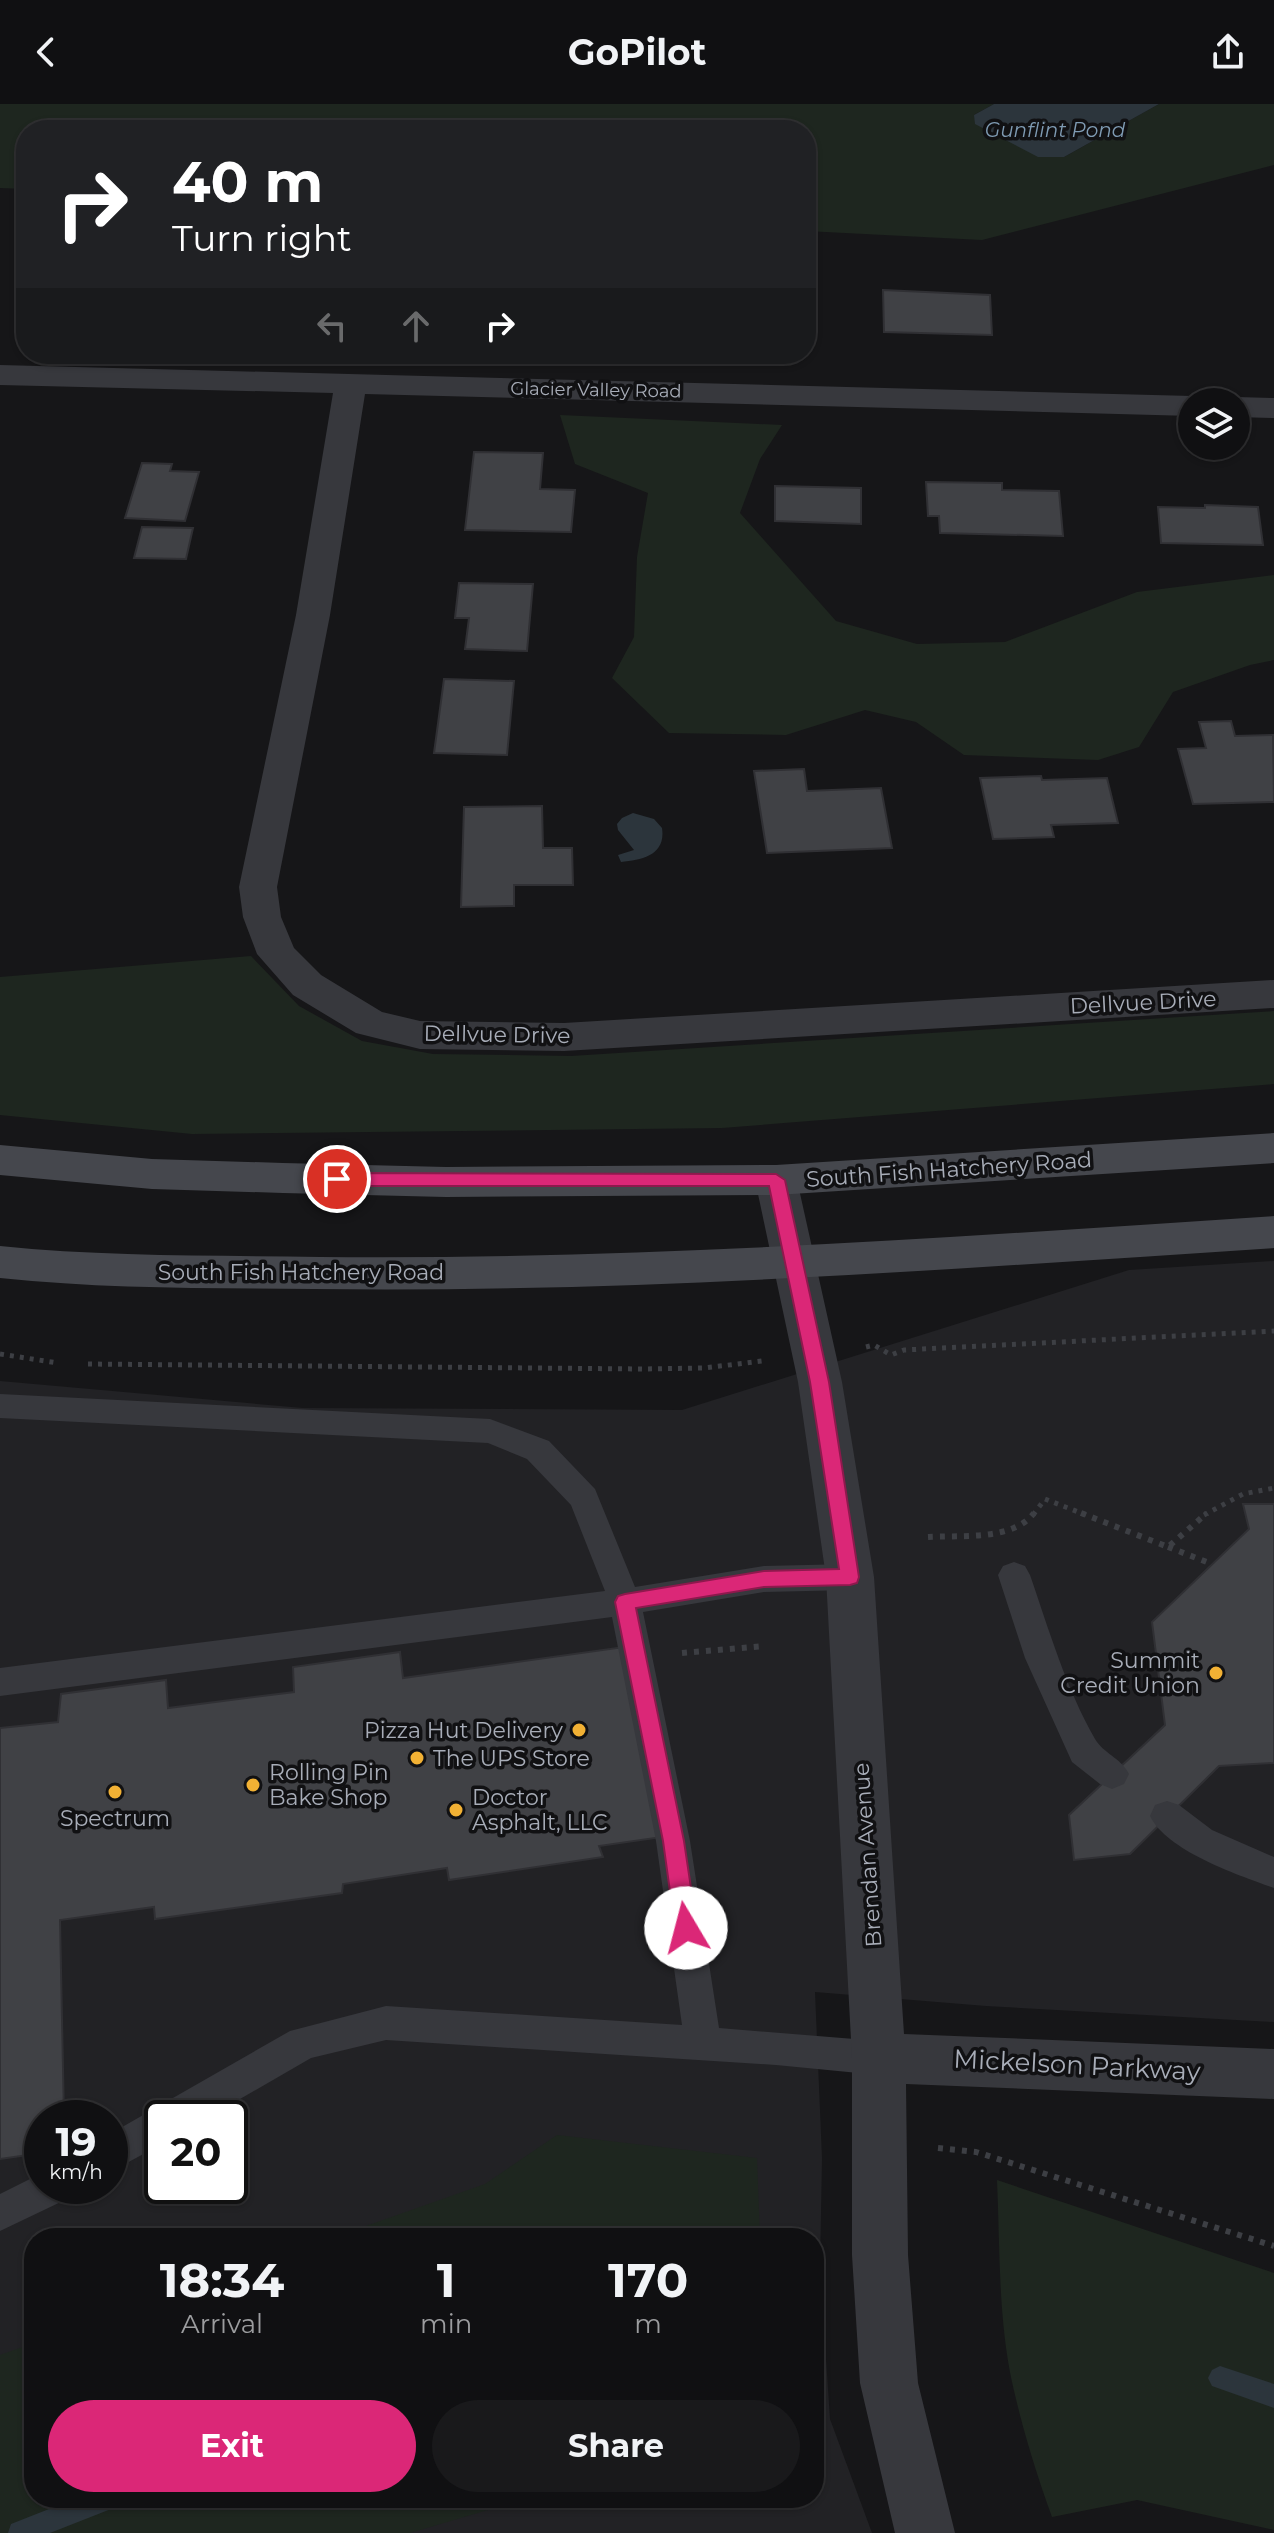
<!DOCTYPE html>
<style>
body{margin:0;font-family:Montserrat,sans-serif;background:#19191b;color:#f1f3f6;height:100vh;display:flex;flex-direction:column;font-size:30px;white-space:nowrap}
*{box-sizing:border-box;margin:0}
p{font-size:26px;color:#9c9d9f}
.icon{flex:none;width:44px;height:44px;fill:none;stroke:currentColor;stroke-width:2;stroke-linecap:round;stroke-linejoin:round}
.map{position:relative;flex:1;overflow:hidden}
.panel{position:absolute;left:24px;top:2124px;width:800px;height:280px;display:flex;flex-direction:column;background:#101012;border-radius:32px;box-shadow:0 2px 6px #0004,0 0 0 2px #303032}
.panel>*{flex:none}
.hud{position:absolute;left:16px;top:16px;width:800px;height:244px;border-radius:32px;box-shadow:0 2px 6px #0004,0 0 0 2px #303032;background:#202124;color:#fff;overflow:hidden}
.controls{position:absolute;left:1178px;top:284px;display:grid;gap:16px}
.controls a{display:grid;place-items:center;width:72px;height:72px;border-radius:50%;background:#101012;box-shadow:0 2px 6px #0004,0 0 0 2px #303032;font-size:40px}
.speed{position:absolute;left:24px;top:1996px;display:flex;gap:16px;font-size:40px;font-weight:700;text-align:center}
.speed>*{display:grid;place-content:center;width:104px;height:104px;border-radius:50%;background:#101012;box-shadow:0 2px 6px #0004,0 0 0 2px #303032;line-height:1}
.speed small{font-size:20px;font-weight:400}
.speed .limit{border:4px solid #111;border-radius:12px;background:#fff;color:#111}
.pin{position:absolute;display:grid;place-items:center;width:68px;height:68px;color:#fff;margin:-34px;border:4px solid #fff;border-radius:50%;box-shadow:0 2px 8px #0007}
.me{position:absolute;width:88px;margin:-44px;rotate:352deg;stroke-linejoin:round;filter:drop-shadow(0 0 6px #0008)}
.turn{display:flex;align-items:center;gap:28px;height:168px;padding:0 24px;font-size:36px}
.turn .icon{width:104px;height:104px;stroke-width:2.5}
.turn b{display:block;font-size:56px;line-height:68px}
.lanes{display:flex;align-items:center;height:76px;padding:0 24px;background:#0003;justify-content:center;gap:40px;direction:ltr}
.lanes .off{opacity:.35}
.eta{display:flex;justify-content:space-evenly;align-items:center;height:136px;text-align:center}
.eta b{font-size:48px;font-weight:700;line-height:56px}
.primary-button{display:flex;gap:16px;margin-top:auto;padding:16px 24px}
.primary-button a{flex:1;height:92px;border-radius:48px;background:#db2777;color:#fff;font-size:32px;font-weight:700;line-height:92px;text-align:center}
.primary-button a+a{background:#19191b;color:#f1f3f6}
header{display:flex;justify-content:space-between;align-items:center;height:104px;padding:0 24px;background:#101012;font-size:36px;font-weight:700}
.map>svg:first-child{display:block}
</style>
<header><svg class="icon" aria-label="back" viewBox="0 0 24 24"><path d="M15 5l-7 7 7 7"/></svg>GoPilot<svg class="icon" aria-label="share" viewBox="0 0 24 24"><path d="M12 15V3M7 8l5-5 5 5M5 13v7h14v-7"/></svg></header>
<div class="map">
<svg width="1274" height="2429" viewBox="0 0 1274 2429">
<rect width="100%" height="100%" fill="#161618"/>
<!-- built -->
<path fill="#222225" fill-rule="evenodd" d="M1274 1157V1918L986 1902 815 1888 822 2054 820 2164 830 2315 872 2429H0V1277L303 1304 682 1306 1129 1166ZM42 2014H110V2082H42ZM162 2014H230V2082H162ZM34 2134H814V2394H34Z"/>
<!-- green -->
<path fill="#1e261f" d="M0 0H994L974 11 1064 53 1159 0H1274V61L982 136 806 127V26H26V85L0 84Z
M560 311 782 321 760 355 740 409 836 517 917 540 1005 538 1137 488 1274 471V556L1250 561 1173 588 1139 643 1098 656 964 651 916 618 865 606 786 631 669 629 612 574 634 533 637 453 648 389 575 360Z
M251 852 299 902 362 937 433 950 571 952 1274 907V980L722 1024 192 1030 0 1011V873Z
M557 2031 757 2054 760 2134H332L485 2080Z
M997 2076 1274 2169V2426L1137 2396 1052 2413C1036 2369 1022 2323 1012 2278 998 2213 1000 2142 997 2076Z
M34 2239V2394H529L410 2429H0V2251Z"/>
<!-- water -->
<path fill="#2c353c" d="M994 0H1159L1064 53H1038L975 20 974 11Z
M633 709 654 715 662 724C666 751 643 756 621 758L618 751 634 746 618 726 617 720 622 714Z"/>
<g fill="none" stroke-linecap="round" stroke-linejoin="round">
<!-- stream -->
<path fill="#2c353c" fill-rule="evenodd" d="M1220 2262 1274 2280V2304L1212 2282 1208 2274 1212 2266Z
M77 2394H119L116 2403 50 2429H8L11 2420Z"/>
</g>
<!-- building -->
<path fill="#404145" stroke="#303034" stroke-width="2" d="M883 186 990 191 992 231 884 228Z
M474 348 543 349 540 385 575 386 571 428 465 426Z
M142 359 172 360 170 367 199 368 185 417 125 414Z
M926 378 1002 379V386L1059 387 1063 432 940 429 939 412H928Z
M775 382 861 384V420L775 417Z
M1205 401 1258 403 1263 441 1161 439 1158 403 1205 404Z
M142 423 193 424 186 455 134 454Z
M459 479 533 480 527 547 465 545 469 514H455Z
M444 575 514 577 507 651 434 649Z
M1231 617 1235 632 1273 631 1274 698 1193 700 1178 645 1206 644 1199 618Z
M804 665 807 687 881 684 892 744 767 749 754 667Z
M1041 672 1042 676 1107 674 1118 719 1051 721 1054 733 993 735 980 674Z
M542 702 543 744H572L573 781H514V802L461 803 464 703Z
M1243 1400H1274V1659L1219 1662 1130 1750 1074 1756 1069 1711 1165 1621 1152 1518 1249 1425Z
M631 1542 669 1732 599 1742 603 1753 449 1776 447 1764 343 1780 342 1789 155 1815 154 1803 60 1816 64 2014H42V2049L0 2055V1624L58 1618 61 1590 166 1576 168 1604 294 1588 293 1563 400 1548 403 1574Z"/>
<g fill="none" stroke-linecap="round" stroke-linejoin="round">
<!-- path-far1 -->
<path stroke="#3d3f44" stroke-width="5" stroke-dasharray="4 6" stroke-linecap="butt" d="M866 1243 874 1241 891 1251 904 1246 1274 1227
M0 1250 58 1259
M88 1260 643 1265 704 1264 762 1257
M1033 1411 1045 1395 1086 1411
M1204 1411 1243 1390 1274 1384"/>
<!-- path -->
<path stroke="#3d3f44" stroke-width="6" stroke-dasharray="5 7" stroke-linecap="butt" d="M1081 1409 1168 1443 1207 1409
M928 1433C960 1431 1013 1437 1034 1409
M1168 1443 1212 1460
M682 1549 765 1542
M938 2044 976 2048 1274 2142"/>
<!-- lane -->
<path fill="#37383d" fill-rule="evenodd" d="M0 1290 490 1315 549 1337 595 1385 635 1483 764 1462 850 1460 861 1464 866 1473 861 1482 850 1486 764 1488 643 1508 690 1737 719 1924 879 1937 892 1942 897 1954 892 1966 879 1971 776 1961 386 1936 311 1954 207 2014H162V2040L110 2068V2030L290 1927 386 1902 682 1921 656 1737 612 1513 0 1592V1564L605 1487 571 1401 527 1355 488 1339 0 1314Z
M1014 1458 1025 1462 1030 1471C1049 1526 1066 1584 1095 1635 1103 1649 1121 1654 1129 1670L1124 1680 1112 1685 1100 1680 1072 1658 1025 1554 998 1471 1003 1462Z
M1167 1697 1179 1701 1212 1726 1274 1753V1784C1238 1771 1167 1747 1150 1712L1155 1701Z
M42 2069V2082H73L67 2095 0 2127V2090Z"/>
<!-- street -->
<path fill="#37383d" fill-rule="evenodd" d="M0 261 1192 292 1203 295 1205 298H1192V312L365 290 330 511 277 783 281 813 294 844 321 871 382 908 420 917 564 919 1274 876V904L564 947 420 945 356 929 293 891 257 850 243 813 239 783 296 511 333 289 0 281Z
M1236 293 1274 294V314L1236 313V298H1223Z
M776 1061 791 1065 797 1076 842 1278 874 1473 904 1930 1274 1945V1995L906 1980 908 2151 918 2279 955 2429H895L860 2279 852 2151V1954L826 1473 798 1278 755 1076 761 1065Z"/>
<!-- secondary -->
<path fill="#45474d" fill-rule="evenodd" d="M1274 1029V1059L776 1091 446 1093 283 1089 152 1085 0 1071V1041L152 1055 283 1059 446 1063 776 1061Z
M1274 1112V1144C954 1165 635 1189 314 1185 209 1184 104 1185 0 1174V1142C106 1153 213 1151 320 1153 639 1156 956 1133 1274 1112Z"/>
</g>
<!-- route -->
<path fill="#db2777" stroke="#8e194d" stroke-width="2" d="M337 1069 776 1070 785 1076 829 1278 859 1473 857 1479 850 1481 764 1483 636 1504 684 1737 697 1824 694 1830 686 1833 678 1830 675 1824 663 1737 615 1498 618 1492 625 1490 764 1467 839 1465 810 1278 769 1082H337L328 1075Z"/>
<!-- markers -->
<g fill="#f2b134" stroke="#111113" stroke-width="3">
<circle cx="1216" cy="1569" r="8"/>
<circle cx="579" cy="1626" r="8"/>
<circle cx="417" cy="1654" r="8"/>
<circle cx="253" cy="1681" r="8"/>
<circle cx="115" cy="1688" r="8"/>
<circle cx="456" cy="1706" r="8"/>
</g>
<g text-anchor="middle" stroke-width="7" stroke-linejoin="round" paint-order="stroke">
<!-- far-street labels -->
<g font-size="18" fill="#a8adb8" stroke="#111113">
<text transform="translate(596 286) rotate(1)" y="6">Glacier Valley Road</text>
</g>
<!-- far-water labels -->
<g font-size="20" font-style="italic" fill="#7f9bb3" stroke="#111113">
<text x="1055" y="33">Gunflint Pond</text>
</g>
<!-- street labels -->
<g font-size="22" fill="#a8adb8" stroke="#111113">
<text transform="translate(1143 898) rotate(-3)" y="8">Dellvue Drive</text>
<text transform="translate(497 930) rotate(1)" y="8">Dellvue Drive</text>
<text transform="translate(949 1065) rotate(-4)" y="8">South Fish Hatchery Road</text>
<text x="301" y="1176">South Fish Hatchery Road</text>
<text transform="translate(867 1751) rotate(-94)" y="8">Brendan Avenue</text>
</g>
<!-- poi labels -->
<g font-size="22" fill="#a8adb8" stroke="#111113" text-anchor="start">
<text x="1200" y="1564" text-anchor="end">Summit<tspan x="1200" dy="25">Credit Union</tspan></text>
<text x="563" y="1634" text-anchor="end">Pizza Hut Delivery</text>
<text x="433" y="1662">The UPS Store</text>
<text x="269" y="1676">Rolling Pin<tspan x="269" dy="25">Bake Shop</tspan></text>
<text x="472" y="1701">Doctor<tspan x="472" dy="25">Asphalt, LLC</tspan></text>
<text x="115" y="1722" text-anchor="middle">Spectrum</text>
</g>
<!-- near-street labels -->
<g font-size="26" fill="#a8adb8" stroke="#111113">
<text transform="translate(1077 1961) rotate(3)" y="9">Mickelson Parkway</text>
</g>
</g>
</svg>
<div class="controls">
<a><svg class="icon" aria-label="layers" viewBox="0 0 24 24"><path d="M12 4l9 5-9 5-9-5zM3 14l9 5 9-5"/></svg></a>
</div>
<div class="speed"><div>19<small>km/h</small></div><div class="limit">20</div></div>
<div class="pin" style="left:337px;top:1075px;background:#d93025"><svg class="icon" aria-label="arrive" viewBox="0 0 24 24"><path d="M6 21V4h12l-3 4 3 4H6"/></svg></div>
<svg class="me" style="left:686px;top:1824px" viewBox="-20 -20 40 40"><circle r="19" fill="#fff"/><path d="M0-13L10 11 0 6-10 11z" fill="#db2777"/></svg>
<div class="hud">
<div class="turn"><svg class="icon" aria-label="right" viewBox="0 0 24 24"><path d="M7 20v-9h11M14 6l5 5-5 5"/></svg><div><b>40 m</b>Turn right</div></div>
<div class="lanes"><svg class="icon off" aria-label="left" viewBox="0 0 24 24"><path d="M17 20v-9H6M10 6l-5 5 5 5"/></svg><svg class="icon off" aria-label="ahead" viewBox="0 0 24 24"><path d="M12 20V5M6 11l6-6 6 6"/></svg><svg class="icon" aria-label="right" viewBox="0 0 24 24"><path d="M7 20v-9h11M14 6l5 5-5 5"/></svg></div>
</div>
<section class="panel">
<div class="eta">
<div><b>18:34</b><p>Arrival</p></div>
<div><b>1</b><p>min</p></div>
<div><b>170</b><p>m</p></div>
</div>
<div class="primary-button"><a>Exit</a><a>Share</a></div>
</section>
</div>
